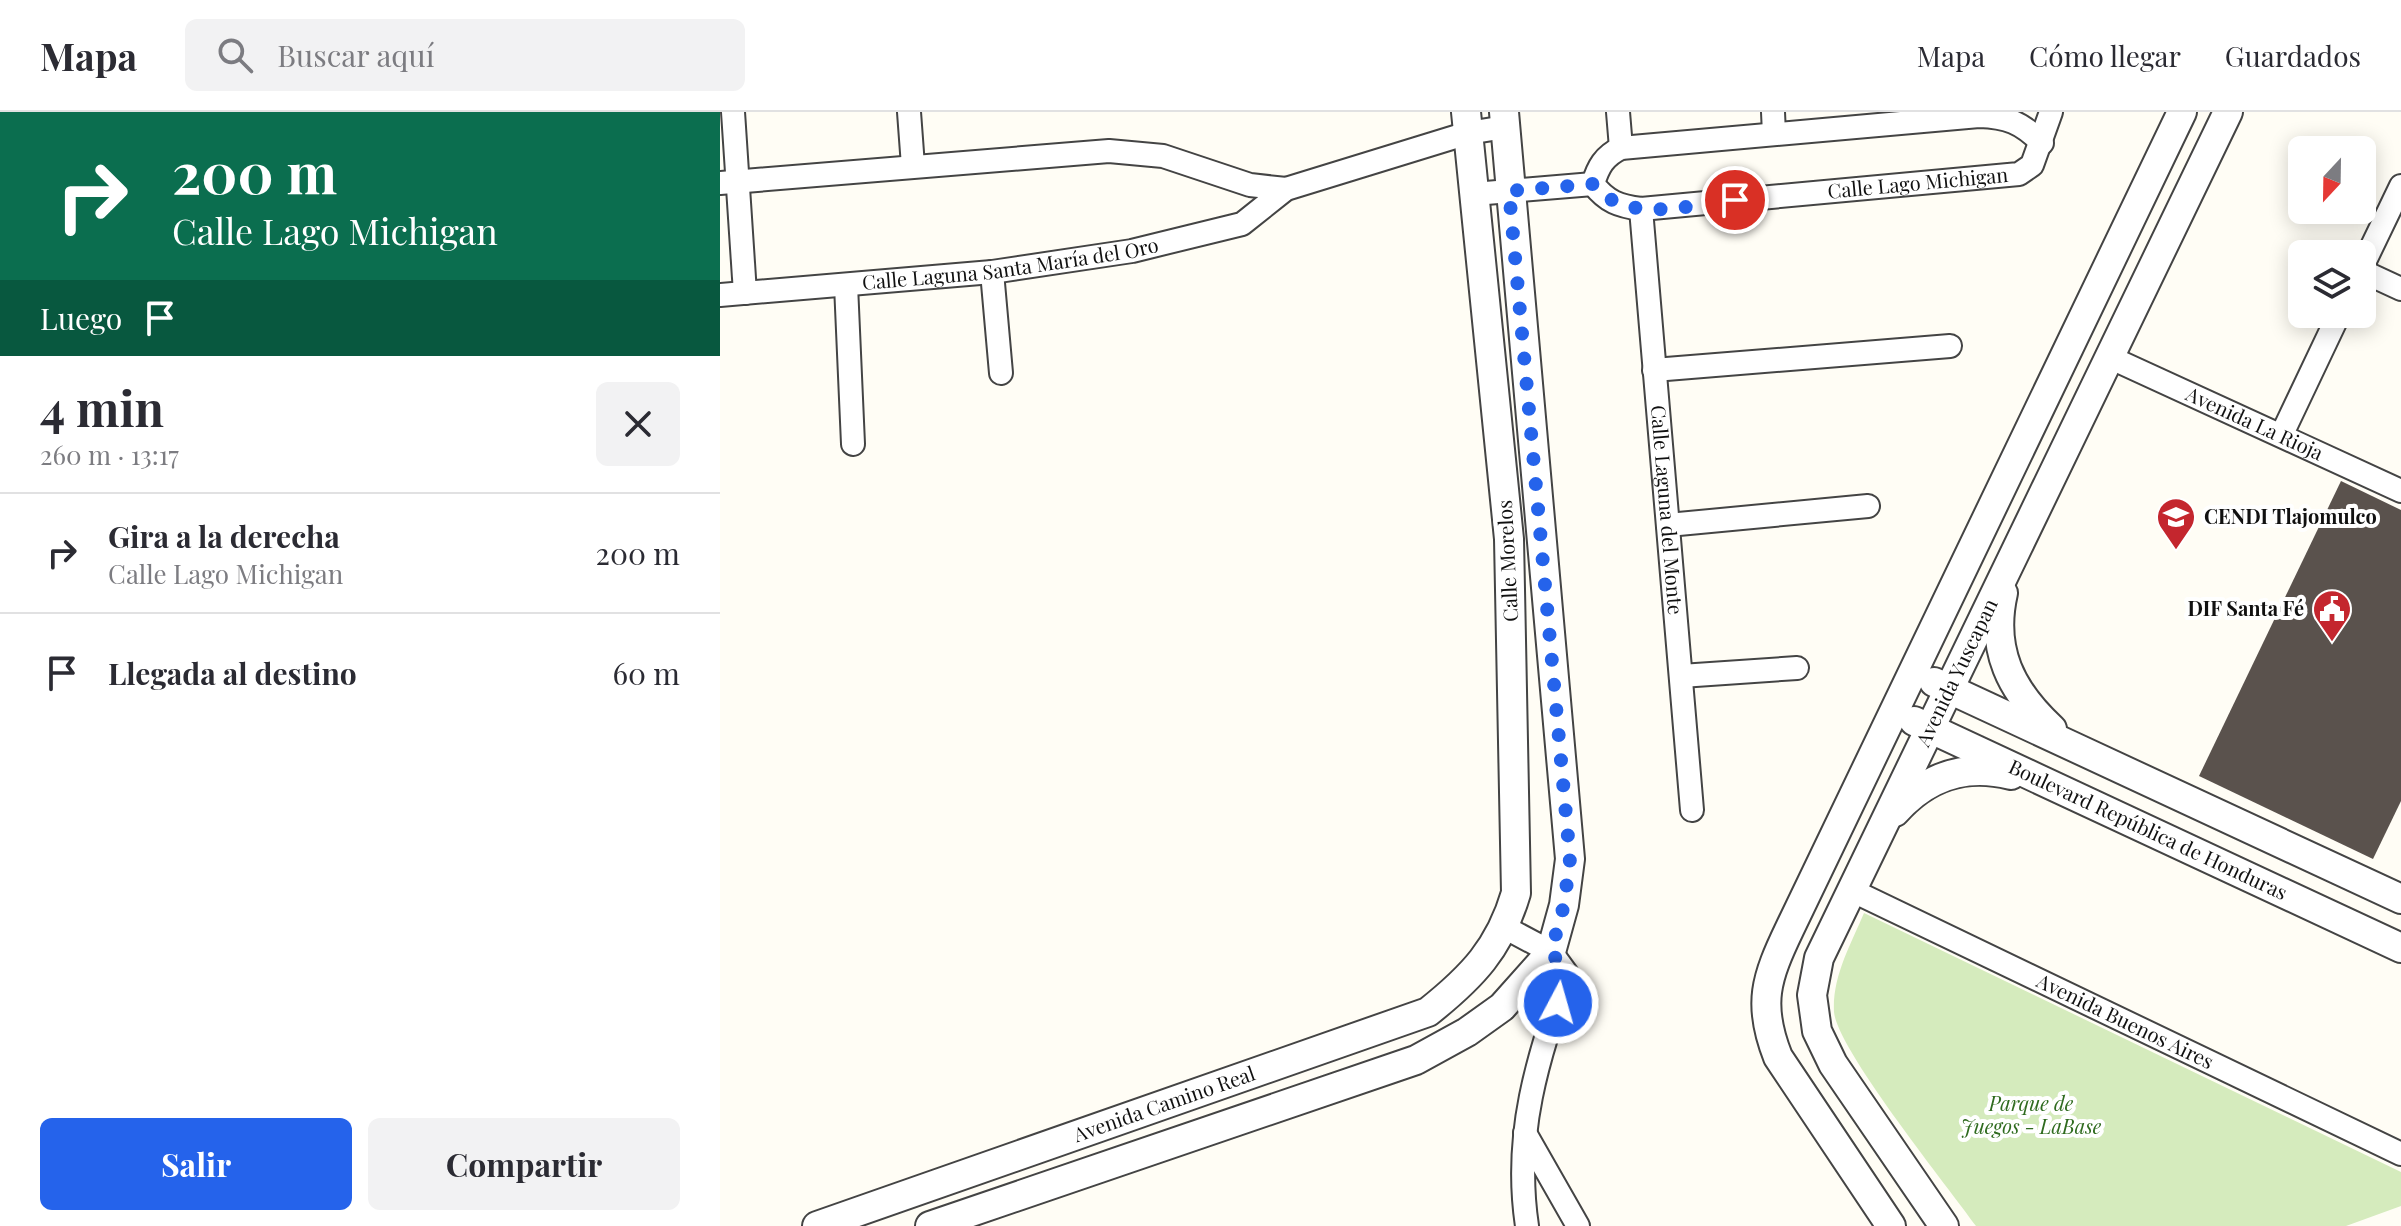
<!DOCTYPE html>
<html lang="es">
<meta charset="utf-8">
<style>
body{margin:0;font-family:"Playfair Display",serif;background:#f2f2f3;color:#2b2b33;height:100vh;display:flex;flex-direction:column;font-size:30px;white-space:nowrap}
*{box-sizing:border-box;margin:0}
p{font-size:26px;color:#7c7c81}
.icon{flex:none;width:44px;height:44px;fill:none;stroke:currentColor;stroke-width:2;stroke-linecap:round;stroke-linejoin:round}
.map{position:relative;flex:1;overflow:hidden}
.panel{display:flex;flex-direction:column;background:#fff;width:720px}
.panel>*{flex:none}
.banner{background:#0b6e4f;color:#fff;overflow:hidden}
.needle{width:52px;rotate:202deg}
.fabs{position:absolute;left:1568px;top:24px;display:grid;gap:16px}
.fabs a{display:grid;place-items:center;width:88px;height:88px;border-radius:12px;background:#fff;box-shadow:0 4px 20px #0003;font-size:40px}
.pin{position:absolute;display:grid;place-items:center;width:68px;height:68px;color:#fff;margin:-34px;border:4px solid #fff;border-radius:50%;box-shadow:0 2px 8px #0007}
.me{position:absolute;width:88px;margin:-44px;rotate:6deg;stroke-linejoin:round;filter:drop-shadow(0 0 6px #0008)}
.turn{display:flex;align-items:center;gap:28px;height:168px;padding:0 40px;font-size:36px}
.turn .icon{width:104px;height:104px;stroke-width:2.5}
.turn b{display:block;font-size:56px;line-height:68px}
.then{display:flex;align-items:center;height:76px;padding:0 40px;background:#0003;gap:16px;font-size:30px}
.round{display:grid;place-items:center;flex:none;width:84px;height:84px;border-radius:12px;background:#f2f2f3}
.headline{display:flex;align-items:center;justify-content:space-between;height:136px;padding:0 40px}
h1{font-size:48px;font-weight:700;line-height:60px}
.button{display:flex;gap:16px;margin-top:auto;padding:16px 40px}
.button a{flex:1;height:92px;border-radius:12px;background:#2563eb;color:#fff;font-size:32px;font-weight:700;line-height:92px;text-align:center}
.button a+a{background:#f2f2f3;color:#2b2b33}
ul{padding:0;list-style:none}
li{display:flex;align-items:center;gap:24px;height:120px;padding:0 40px;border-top:2px solid #e1e1e2}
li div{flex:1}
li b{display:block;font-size:30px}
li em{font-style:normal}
header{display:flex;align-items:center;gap:48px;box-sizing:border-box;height:112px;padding:0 40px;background:#fff;border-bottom:2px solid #e1e1e2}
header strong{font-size:38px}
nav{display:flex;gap:44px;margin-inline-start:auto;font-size:28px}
.search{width:560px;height:72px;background:#f2f2f3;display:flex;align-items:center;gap:20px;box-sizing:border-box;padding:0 28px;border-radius:12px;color:#7c7c81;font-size:30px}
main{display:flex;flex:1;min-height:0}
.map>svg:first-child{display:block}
</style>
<header>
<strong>Mapa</strong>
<div class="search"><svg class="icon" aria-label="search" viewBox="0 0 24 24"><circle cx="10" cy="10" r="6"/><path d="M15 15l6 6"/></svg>Buscar aquí</div>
<nav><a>Mapa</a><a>Cómo llegar</a><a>Guardados</a></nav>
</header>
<main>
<section class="panel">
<div class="banner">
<div class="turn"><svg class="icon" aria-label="right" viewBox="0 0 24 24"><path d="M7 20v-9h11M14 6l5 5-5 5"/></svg><div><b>200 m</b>Calle Lago Michigan</div></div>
<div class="then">Luego<svg class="icon" aria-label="arrive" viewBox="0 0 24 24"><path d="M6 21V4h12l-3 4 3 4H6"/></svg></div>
</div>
<div class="headline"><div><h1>4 min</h1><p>260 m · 13:17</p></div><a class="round"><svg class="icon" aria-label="close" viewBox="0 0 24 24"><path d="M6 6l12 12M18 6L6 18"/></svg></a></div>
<ul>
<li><svg class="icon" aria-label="right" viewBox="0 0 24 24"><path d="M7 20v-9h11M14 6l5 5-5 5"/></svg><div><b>Gira a la derecha</b><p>Calle Lago Michigan</p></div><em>200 m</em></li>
<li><svg class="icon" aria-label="arrive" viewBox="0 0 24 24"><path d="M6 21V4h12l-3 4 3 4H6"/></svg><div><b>Llegada al destino</b></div><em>60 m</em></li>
</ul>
<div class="button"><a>Salir</a><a>Compartir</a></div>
</section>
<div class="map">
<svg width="1681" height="1114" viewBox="0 0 1681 1114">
<rect width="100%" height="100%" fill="#fffdf5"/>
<!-- green -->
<path fill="#d5ebbd" d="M1144 801 1681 1060V1094L1626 1114H1256C1228 1075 1117 937 1114 900 1112 865 1131 832 1144 801Z"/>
<!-- building -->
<path fill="#5a524d" d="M1621 369 1681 398V689L1653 747 1479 664Z"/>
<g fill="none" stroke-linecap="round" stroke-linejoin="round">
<defs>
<g id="minor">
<path d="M13 0 25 181"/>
<path d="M189 0 193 54"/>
<path d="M898 0 901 36"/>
<path d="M1053 0 1054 22"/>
<path d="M0 71 389 39 443 44 530 73 566 77"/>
<path id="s1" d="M873 72C887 90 899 94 921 97L1299 62 1312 53 1331 0"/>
<path d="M873 72C878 55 884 44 901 36L1259 4C1287 5 1301 10 1322 31"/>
<path d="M754 82 873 72"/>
<path id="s2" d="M921 97 972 698"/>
<path d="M1642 155 1681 74"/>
<path d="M1642 159 1681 177"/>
<path d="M272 160 281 261"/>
<path d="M126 173 133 332"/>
<path id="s3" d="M0 183 272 160 412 139 522 112 566 77 748 21 785 15"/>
<path id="s4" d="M1389 245 1681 379"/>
<path d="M934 258 1230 234"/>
<path d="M1562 322 1619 202"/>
<path d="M948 413 1148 394"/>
<path d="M961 564 1077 556"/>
<path id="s5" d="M1131 778 1681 1042"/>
<path d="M786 816 831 840 847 862C818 947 793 1021 807 1114"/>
<path d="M805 1021 858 1114"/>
</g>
<g id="tertiary">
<path d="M1283 481C1270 538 1291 579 1332 617"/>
<path d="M1214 570 1681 787"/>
<path id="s6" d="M1194 609 1681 836"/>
<path d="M1175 700C1206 665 1244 651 1291 663"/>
<path id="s7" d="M97 1114 708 900C752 865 780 836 796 781L789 427 746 0"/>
<path d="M210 1114 696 948 747 920 782 895 831 840 844 793 850 747 784 0"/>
<path d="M1171 1114 1058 945C1037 892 1046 866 1070 816L1462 0"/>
<path id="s8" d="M1224 1114 1113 952 1097 919 1092 883 1099 846 1508 0"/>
</g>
</defs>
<!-- minor casing -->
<use href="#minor" stroke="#444" stroke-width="26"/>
<!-- tertiary casing -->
<use href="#tertiary" stroke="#444" stroke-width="32"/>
<!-- minor -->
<use href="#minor" stroke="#fff" stroke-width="22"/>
<!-- tertiary -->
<use href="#tertiary" stroke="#fff" stroke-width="28"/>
</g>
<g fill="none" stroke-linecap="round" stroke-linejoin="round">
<!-- route -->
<path stroke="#2563eb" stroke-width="14" stroke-dasharray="0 25.2" d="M838 891 847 862 831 840 844 793 850 747 789 79 873 72C905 113 969 93 1015 88"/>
</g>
<!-- icons -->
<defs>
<symbol id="school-pin" viewBox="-11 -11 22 30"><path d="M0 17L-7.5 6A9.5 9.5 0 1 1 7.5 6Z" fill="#c4262e" stroke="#fff"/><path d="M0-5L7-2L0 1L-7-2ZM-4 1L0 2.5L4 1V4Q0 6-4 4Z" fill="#fff"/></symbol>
<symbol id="civic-pin" viewBox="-11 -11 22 30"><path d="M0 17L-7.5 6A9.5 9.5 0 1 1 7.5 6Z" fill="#c4262e" stroke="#fff"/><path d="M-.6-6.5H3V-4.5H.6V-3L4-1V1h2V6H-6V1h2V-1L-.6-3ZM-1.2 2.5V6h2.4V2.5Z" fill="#fff"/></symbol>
</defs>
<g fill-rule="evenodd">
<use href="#school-pin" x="1434" y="383" width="44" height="60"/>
<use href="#civic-pin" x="1590" y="475" width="44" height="60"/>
</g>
<g text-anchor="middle" stroke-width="8" stroke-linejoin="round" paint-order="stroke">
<!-- street labels -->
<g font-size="20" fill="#111" stroke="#fff">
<text dy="7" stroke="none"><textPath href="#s1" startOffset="334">Calle Lago Michigan</textPath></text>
<text dy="7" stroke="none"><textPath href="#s3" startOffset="292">Calle Laguna Santa María del Oro</textPath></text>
<text dy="7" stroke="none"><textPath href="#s4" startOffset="160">Avenida La Rioja</textPath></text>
<text dy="7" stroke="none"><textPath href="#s2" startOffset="302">Calle Laguna del Monte</textPath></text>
<text transform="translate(788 449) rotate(-93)" y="7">Calle Morelos</text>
<text dy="7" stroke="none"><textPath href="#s8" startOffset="624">Avenida Yuscapan</textPath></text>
<text dy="7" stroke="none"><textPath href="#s6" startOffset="258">Boulevard República de Honduras</textPath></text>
<text dy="7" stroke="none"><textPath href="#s5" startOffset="304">Avenida Buenos Aires</textPath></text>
<text dy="7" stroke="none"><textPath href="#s7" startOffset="368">Avenida Camino Real</textPath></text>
</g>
<!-- poi labels -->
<g font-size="20" font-weight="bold" fill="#111" stroke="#fff" text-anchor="start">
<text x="1484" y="412">CENDI Tlajomulco</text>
<text x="1584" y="504" text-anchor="end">DIF Santa Fé</text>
</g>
<!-- park labels -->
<g font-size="20" font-style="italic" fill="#2f6b1f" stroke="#fff">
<text x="1311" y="999">Parque de<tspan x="1311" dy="23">Juegos - LaBase</tspan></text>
</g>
</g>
</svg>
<div class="fabs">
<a><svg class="needle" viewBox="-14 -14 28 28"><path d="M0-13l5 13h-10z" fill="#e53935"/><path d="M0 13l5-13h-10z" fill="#7c7c81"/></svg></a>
<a><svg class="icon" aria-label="layers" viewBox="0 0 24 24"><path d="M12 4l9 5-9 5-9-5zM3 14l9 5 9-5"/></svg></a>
</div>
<div class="pin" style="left:1015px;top:88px;background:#d93025"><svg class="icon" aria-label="arrive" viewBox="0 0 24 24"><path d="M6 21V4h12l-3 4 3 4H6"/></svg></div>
<svg class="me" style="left:838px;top:891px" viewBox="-20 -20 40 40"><circle r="17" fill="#2563eb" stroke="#fff" stroke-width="3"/><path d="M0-11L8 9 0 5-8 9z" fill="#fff"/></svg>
</div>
</main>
